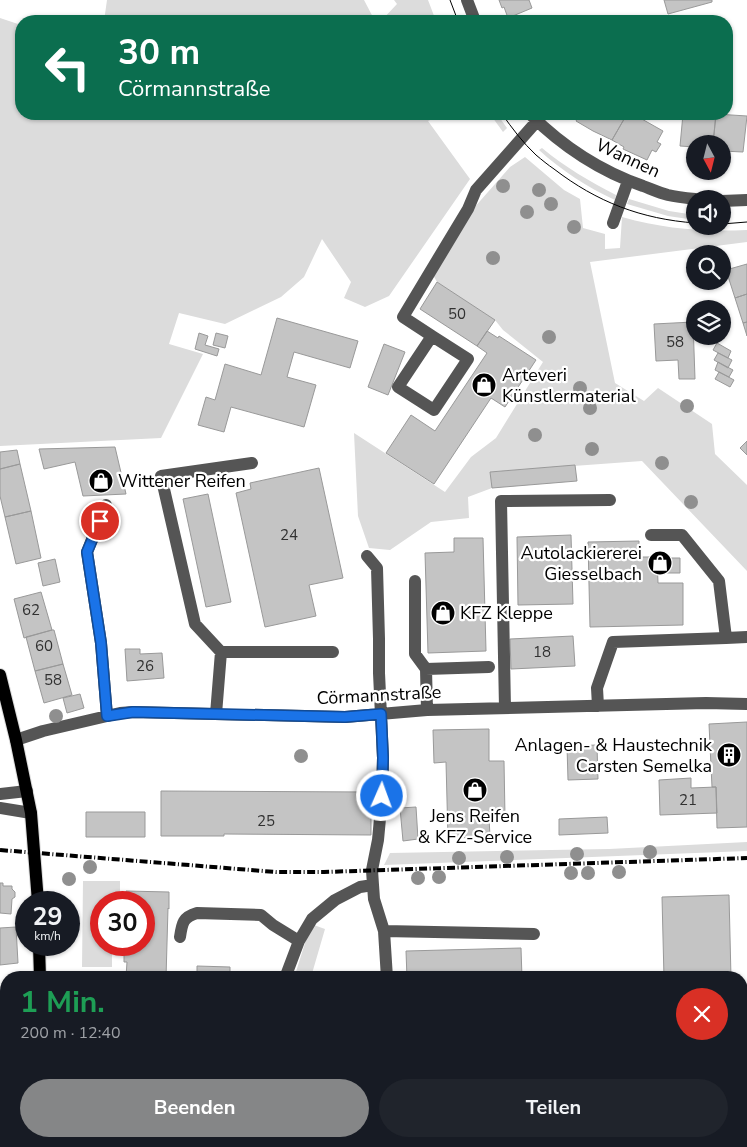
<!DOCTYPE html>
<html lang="de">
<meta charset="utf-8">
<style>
body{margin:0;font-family:"Nunito Sans",sans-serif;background:#20242c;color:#f1f3f6;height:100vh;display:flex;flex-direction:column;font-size:19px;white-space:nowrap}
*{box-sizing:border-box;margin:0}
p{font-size:16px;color:#9ea1a6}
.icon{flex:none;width:28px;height:28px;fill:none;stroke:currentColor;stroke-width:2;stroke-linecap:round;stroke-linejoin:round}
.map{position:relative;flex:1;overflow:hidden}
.side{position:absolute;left:0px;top:971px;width:748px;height:176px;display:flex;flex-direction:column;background:#171b24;border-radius:20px 20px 0 0;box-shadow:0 1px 4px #0004}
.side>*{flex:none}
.guide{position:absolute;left:15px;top:15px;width:718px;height:105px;border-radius:20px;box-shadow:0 1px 4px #0004;background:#0b6e4f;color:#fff;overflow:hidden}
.needle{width:32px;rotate:173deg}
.controls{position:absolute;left:686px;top:135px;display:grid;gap:10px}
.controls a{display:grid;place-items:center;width:45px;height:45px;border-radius:50%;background:#171b24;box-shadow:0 1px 4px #0004;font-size:25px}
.speed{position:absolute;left:15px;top:891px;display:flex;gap:10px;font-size:25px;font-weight:700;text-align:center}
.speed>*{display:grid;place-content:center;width:65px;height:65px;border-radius:50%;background:#171b24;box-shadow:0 1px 4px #0004;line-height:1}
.speed small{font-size:12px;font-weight:400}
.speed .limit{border:8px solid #d22;background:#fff;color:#111}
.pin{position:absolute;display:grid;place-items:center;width:42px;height:42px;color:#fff;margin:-21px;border:2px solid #fff;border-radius:50%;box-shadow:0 1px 5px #0007}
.me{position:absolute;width:55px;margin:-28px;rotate:2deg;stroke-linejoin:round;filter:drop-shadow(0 0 4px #0008)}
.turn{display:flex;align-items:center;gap:18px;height:105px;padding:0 20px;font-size:22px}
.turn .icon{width:65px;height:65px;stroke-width:2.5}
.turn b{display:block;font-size:35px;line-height:42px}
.round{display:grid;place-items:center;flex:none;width:52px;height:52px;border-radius:26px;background:#20242c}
.summary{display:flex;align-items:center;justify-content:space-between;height:85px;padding:0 20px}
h1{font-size:30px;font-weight:700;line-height:38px;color:#1e9e55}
.button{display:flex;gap:10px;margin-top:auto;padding:10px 20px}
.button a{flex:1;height:58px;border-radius:30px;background:#858687;color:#fff;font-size:20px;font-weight:700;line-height:58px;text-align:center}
.button a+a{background:#20242c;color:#f1f3f6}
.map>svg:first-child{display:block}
</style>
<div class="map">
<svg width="747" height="1147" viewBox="0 0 747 1147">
<rect width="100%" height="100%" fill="#fff"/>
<!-- green -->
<path fill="#dcdcdc" d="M107 0H364L375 21H104Z
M394 0H428L436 21H381L397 4Z
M0 18 21 25V114H444L428 121 470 179 389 296 365 307 344 298 351 282 322 239 304 277 281 297 225 324 179 313 169 344 203 354 161 438 0 446Z
M490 114H497L507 128 503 132Z
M542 148C565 167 589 181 616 195L615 200C587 187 562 171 539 150Z
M525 157 564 190 580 199 583 228 605 234V249L620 248 622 217C665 229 702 232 747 230V242L590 262 615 383 644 401 658 388 712 424 715 454 747 485V571L642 461 490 472 492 488 468 497 469 518 431 522 390 550 369 548 358 516 354 433 445 492 471 457 496 438 543 362 503 330 495 320 437 282 433 275 473 209 510 167Z
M629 199 669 211 695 215V220L668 216 627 204Z
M747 842V851L384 865 390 853 609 849Z
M83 881H120V902H101V945H112V967H82Z
M311 924 325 929 311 977 294 978Z"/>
<!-- building -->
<path fill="#c4c4c4" stroke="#999" d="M499 0H529L532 8 508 18 504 7 502 8Z
M664 0H712V2L668 14Z
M580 114H627L612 140 593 131 576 121Z
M627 114H642L640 118 663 131 657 142 661 144 656 152 652 150 647 160 623 149 624 147 612 140Z
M683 114H716L713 144H695V147L680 146Z
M716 114 747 116 743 152 722 151V144H713Z
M747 264V294L735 298 726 270Z
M437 282 495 320 477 346 420 309Z
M747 294V322L743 323 735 298Z
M277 318 358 341 350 368 294 352 287 377 316 385 304 427 231 407 224 432 198 425 206 397 215 400 225 364 261 375Z
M693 322 695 379H679L678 360 656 361 654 324Z
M747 322V336L743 323Z
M487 331 498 338 499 336 536 360 505 407 491 398 434 484 386 453 411 415 435 431 487 353 477 346Z
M199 333 208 336 205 345 219 349 217 356 195 349Z
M216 333 228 336 225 348 213 345Z
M717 343 731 351 728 358 713 350Z
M384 344 405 352 388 395 368 387Z
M718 353 732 360 728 368 714 360Z
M718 362 733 370 729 377 715 370Z
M719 372 734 380 730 387 715 379Z
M747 441V455L740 448Z
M115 447 126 494 83 496 75 462 44 469 39 449Z
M17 450 20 464 0 469V452Z
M20 464 31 511 5 517 0 496V469Z
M575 465 577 481 492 488 490 472Z
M319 468 343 578 309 585 316 616 265 627 236 493 251 489 250 483Z
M208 494 231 602 206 607 183 499Z
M31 511 41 558 16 564 5 517Z
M571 535 573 604 518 605 517 537Z
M454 538H483L486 651 428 653 425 553 454 552Z
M639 541V557H657L658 583H683V625L590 627 588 542Z
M664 558H680V573H665Z
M55 559 60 582 43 586 38 563Z
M41 592 52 630 24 638 14 599Z
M52 630H54L63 664 35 671 26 637Z
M573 636 575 666 511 669 510 639Z
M125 649H140V654L162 653 164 678 127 681Z
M63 664 72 695 44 703 35 671Z
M80 694 84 708 67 713 63 698Z
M747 722V827L717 828 716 787H712L709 724Z
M489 729V761H504L505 817H489L490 837 448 838 446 762 434 763 433 730Z
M597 745 598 779 568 780 567 746Z
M691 778V788L716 787 717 813 660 815 659 780Z
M161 791 371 792V835L224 834V836H161Z
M416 807 418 839 403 841 400 808Z
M86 812H145V837H86Z
M607 817 608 833 559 835V819Z
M0 883H3V886H12V889L15 892V897L12 899 11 914 0 913Z
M126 891 169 892V909L168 908 166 978H91V973L120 974V977H126L127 962H124V945H144V902H126Z
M729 895 731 978H664L662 897Z
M16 927 18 963 0 965V928Z
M521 948 522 978H407L406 951Z
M197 966 230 967V975L249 976V978H197Z
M0 1024H6V1050H0Z
M0 1069H6V1106H0Z
M0 1125 6 1126V1147H0Z
M175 1141H260V1147H175Z"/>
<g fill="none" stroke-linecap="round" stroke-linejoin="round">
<defs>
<path id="major" d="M0 675 16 740 31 813 38 902
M39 945 40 978
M35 1147V1141"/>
</defs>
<!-- major casing -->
<use href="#major" stroke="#dbdbdb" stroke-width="14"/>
<!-- minor -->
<path stroke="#555" stroke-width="12" d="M467 0 475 21
M530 114C562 146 600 171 643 186 651 189 660 193 668 195 677 197 686 198 695 199
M722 201 747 200
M613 223 628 181
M432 336 468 359 434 410 398 387 432 336 403 317 468 209 476 190 537 121
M106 505 87 552 101 643 107 716
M651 535H682L719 581 726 638 747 637
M415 581V654L426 669 489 667
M221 652H333
M426 669 427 710
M598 706 597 688 613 642 726 638
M505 708 501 501 610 500
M216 714 221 652 195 624 161 476 252 463
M16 740 43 731 120 713 133 712 345 717 427 710 706 703 747 704
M0 794 27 791
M0 808 31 813
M373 885 374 899 384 931
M180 937C182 923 183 917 197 913L261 915 273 925 299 941
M285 978 299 941 312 919 335 900 360 887 373 885 372 870 378 840 382 797 383 758 379 673V639L377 568 367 556
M387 978 384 931 534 934
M747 1093 746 1101 747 1126
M741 1139H747
M422 1141V1147
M546 1141V1147
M275 1147V1141"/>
<!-- major -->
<use href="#major" stroke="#000" stroke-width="12"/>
<!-- tram -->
<path stroke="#000" stroke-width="1" d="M450 0 458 21
M502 114C512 128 523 143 536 155 542 160 548 165 554 169 597 202 641 219 695 223
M722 224 747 222"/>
<!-- rail -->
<path stroke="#000" stroke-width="4" stroke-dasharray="8 2.5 1 2.5" stroke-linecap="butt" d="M0 850 276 872H324L747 858"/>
</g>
<!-- trees -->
<g fill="#8f8f8f">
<circle cx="503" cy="186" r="7"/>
<circle cx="539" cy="190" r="7"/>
<circle cx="551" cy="204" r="7"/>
<circle cx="527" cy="212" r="7"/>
<circle cx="574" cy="227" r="7"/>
<circle cx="493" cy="258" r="7"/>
<circle cx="549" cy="337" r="7"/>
<circle cx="580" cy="388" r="7"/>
<circle cx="687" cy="406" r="7"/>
<circle cx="590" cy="408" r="7"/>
<circle cx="535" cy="435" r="7"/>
<circle cx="592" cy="449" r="7"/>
<circle cx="662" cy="463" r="7"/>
<circle cx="691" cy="502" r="7"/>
<circle cx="56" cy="716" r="7"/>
<circle cx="301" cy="756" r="7"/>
<circle cx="650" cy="852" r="7"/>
<circle cx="577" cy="854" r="7"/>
<circle cx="507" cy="857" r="7"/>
<circle cx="459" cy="858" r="7"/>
<circle cx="90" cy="867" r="7"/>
<circle cx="619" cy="872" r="7"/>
<circle cx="571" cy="873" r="7"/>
<circle cx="588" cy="873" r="7"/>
<circle cx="439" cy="877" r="7"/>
<circle cx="418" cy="878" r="7"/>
<circle cx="69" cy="879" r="7"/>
</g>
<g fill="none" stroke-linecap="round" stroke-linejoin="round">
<defs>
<path id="route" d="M100 521 87 552 101 643 107 716 133 712 345 717 381 714 383 758 382 796"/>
</defs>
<!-- route casing -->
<use href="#route" stroke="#114b97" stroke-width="12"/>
<!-- route -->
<use href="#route" stroke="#1a73e8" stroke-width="9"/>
</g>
<!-- icons -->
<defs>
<symbol id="shop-disc" viewBox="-11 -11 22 22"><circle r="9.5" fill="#000" stroke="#fff"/><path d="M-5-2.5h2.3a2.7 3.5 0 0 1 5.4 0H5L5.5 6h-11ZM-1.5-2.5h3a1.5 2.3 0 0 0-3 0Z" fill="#fff"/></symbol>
<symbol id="building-disc" viewBox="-11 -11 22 22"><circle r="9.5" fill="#000" stroke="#fff"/><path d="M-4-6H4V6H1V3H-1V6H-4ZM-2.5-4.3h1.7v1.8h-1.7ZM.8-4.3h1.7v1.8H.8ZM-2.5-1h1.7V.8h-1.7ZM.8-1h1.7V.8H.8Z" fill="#fff"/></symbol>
</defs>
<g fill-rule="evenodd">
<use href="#shop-disc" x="470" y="371" width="28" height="28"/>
<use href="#shop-disc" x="87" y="467" width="28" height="28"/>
<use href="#shop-disc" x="646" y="549" width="28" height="28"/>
<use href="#shop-disc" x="429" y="599" width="28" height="28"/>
<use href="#building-disc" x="715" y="741" width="28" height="28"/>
<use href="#shop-disc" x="461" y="776" width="28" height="28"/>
</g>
<g text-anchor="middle" stroke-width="4.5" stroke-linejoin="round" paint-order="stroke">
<!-- number labels -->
<g font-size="15" fill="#313131">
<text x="457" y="319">50</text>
<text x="675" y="347">58</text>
<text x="289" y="540">24</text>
<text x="31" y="615">62</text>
<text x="44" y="651">60</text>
<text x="542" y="657">18</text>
<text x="145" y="671">26</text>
<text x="53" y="685">58</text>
<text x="688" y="805">21</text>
<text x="266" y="826">25</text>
</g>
<!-- street labels -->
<g font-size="18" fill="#000" stroke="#fff">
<text transform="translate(628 158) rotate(25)" y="6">Wannen</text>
<text transform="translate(379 695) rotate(-3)" y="6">Cörmannstraße</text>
</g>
<!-- poi labels -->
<g font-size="18" fill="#000" stroke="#fff" text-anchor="start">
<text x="502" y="381">Arteveri<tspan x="502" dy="21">Künstlermaterial</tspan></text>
<text x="118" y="487">Wittener Reifen</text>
<text x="642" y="559" text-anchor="end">Autolackiererei<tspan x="642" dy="21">Giesselbach</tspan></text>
<text x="460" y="619">KFZ Kleppe</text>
<text x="712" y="751" text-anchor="end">Anlagen- &amp; Haustechnik<tspan x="712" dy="21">Carsten Semelka</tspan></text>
<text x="475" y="822" text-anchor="middle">Jens Reifen<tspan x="475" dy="21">&amp; KFZ-Service</tspan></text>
</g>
</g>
</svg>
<div class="controls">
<a><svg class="needle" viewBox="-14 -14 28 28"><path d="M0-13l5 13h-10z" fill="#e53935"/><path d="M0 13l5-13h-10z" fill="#9ea1a6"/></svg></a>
<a><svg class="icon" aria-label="sound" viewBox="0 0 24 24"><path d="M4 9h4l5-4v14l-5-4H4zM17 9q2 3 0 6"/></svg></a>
<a><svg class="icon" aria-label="search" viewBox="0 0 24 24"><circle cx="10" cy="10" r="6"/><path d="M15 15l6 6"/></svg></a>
<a><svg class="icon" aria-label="layers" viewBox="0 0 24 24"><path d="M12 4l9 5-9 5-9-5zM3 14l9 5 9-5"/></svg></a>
</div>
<div class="speed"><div>29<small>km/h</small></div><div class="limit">30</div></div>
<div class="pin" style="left:100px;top:521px;background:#d93025"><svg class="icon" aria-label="arrive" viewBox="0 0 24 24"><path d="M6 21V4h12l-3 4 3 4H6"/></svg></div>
<svg class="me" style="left:382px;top:796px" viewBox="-20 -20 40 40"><circle r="17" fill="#1a73e8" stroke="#fff" stroke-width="3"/><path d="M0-11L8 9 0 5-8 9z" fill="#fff"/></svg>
<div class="guide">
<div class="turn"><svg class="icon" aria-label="left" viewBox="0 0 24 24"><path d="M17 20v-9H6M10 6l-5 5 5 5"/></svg><div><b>30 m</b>Cörmannstraße</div></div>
</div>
<section class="side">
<div class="summary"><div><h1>1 Min.</h1><p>200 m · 12:40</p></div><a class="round" style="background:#d93025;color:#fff"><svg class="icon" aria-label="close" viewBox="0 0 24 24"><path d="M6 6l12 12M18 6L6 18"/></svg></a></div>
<div class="button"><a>Beenden</a><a>Teilen</a></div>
</section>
</div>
